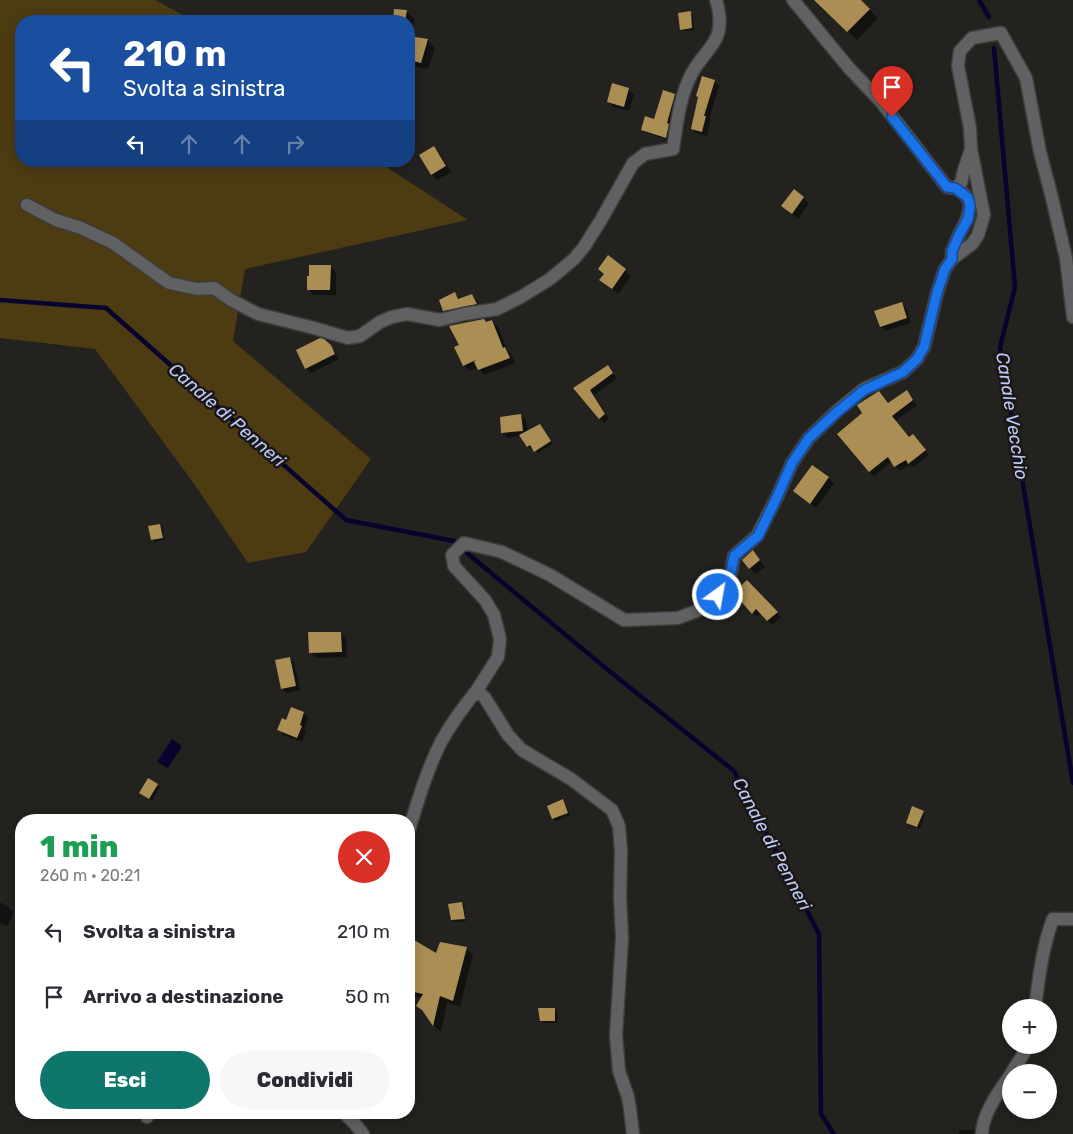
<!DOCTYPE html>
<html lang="it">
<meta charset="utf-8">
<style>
body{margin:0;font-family:Rubik,sans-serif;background:#f7f7f7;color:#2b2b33;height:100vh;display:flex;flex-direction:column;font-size:19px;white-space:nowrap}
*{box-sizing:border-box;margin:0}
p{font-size:16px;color:#7c7c81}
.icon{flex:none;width:28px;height:28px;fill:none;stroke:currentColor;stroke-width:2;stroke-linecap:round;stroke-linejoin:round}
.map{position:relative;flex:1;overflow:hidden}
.drawer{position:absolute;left:15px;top:814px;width:400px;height:305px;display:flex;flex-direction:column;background:#fff;border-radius:20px;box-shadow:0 2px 12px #0003}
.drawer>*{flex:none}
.hud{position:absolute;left:15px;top:15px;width:400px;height:152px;border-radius:20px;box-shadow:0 2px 12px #0003;background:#1a4fa0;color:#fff;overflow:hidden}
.tools{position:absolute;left:1002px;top:999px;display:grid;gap:10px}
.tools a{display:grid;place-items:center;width:55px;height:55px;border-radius:50%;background:#fff;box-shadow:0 2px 12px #0003;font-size:25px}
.pin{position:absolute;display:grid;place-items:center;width:42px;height:42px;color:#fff;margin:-51px -21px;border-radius:50% 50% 50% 0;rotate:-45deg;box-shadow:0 0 5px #0007}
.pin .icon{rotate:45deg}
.me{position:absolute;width:55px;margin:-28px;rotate:32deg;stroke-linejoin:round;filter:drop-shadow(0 0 4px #0008)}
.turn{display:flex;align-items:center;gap:18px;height:105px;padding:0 25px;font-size:22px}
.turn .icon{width:65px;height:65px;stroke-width:2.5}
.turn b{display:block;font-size:35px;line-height:42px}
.lanes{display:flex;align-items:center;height:48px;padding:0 25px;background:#0003;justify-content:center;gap:25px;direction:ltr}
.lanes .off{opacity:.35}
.round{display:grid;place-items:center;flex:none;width:52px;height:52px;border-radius:26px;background:#f7f7f7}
.headline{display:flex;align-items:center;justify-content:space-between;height:85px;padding:0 25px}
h1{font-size:30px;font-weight:800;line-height:38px;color:#1e9e55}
.action{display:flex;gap:10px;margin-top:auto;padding:10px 25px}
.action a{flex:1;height:58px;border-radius:30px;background:#0f766e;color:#fff;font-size:20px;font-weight:800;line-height:58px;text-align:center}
.action a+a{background:#f7f7f7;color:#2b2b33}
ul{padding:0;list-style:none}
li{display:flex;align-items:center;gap:15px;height:65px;padding:0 25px}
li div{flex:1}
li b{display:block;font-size:19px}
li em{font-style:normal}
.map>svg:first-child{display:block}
</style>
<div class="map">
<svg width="1073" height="1134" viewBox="0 0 1073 1134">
<rect width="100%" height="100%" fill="#23221f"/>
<!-- green -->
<path fill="#4d3b12" d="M0 0H155L194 21H21V161H377L468 220 245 269 233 341 371 459 306 552 248 563 192 481 95 349 0 338Z"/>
<!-- water -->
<path fill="#07022e" d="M172 739 182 746 168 768 157 762Z"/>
<!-- shadow -->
<path fill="#0007" d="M816 0H859L878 18 857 40Z
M406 11 414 19 411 37 428 40 435 48 428 69 409 65V21H386L387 17H395Z
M690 13 693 15 694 30 684 31 681 29Z
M714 81 719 86 709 120 710 122 707 136 696 133 692 129Z
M628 89 634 95 629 111 614 107 608 102Z
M674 96 678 100 671 141 647 133 642 129 655 120Z
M434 147 439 153 451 172 437 180 432 174Z
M803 198 809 203 798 219 783 206Z
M608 257 631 276 618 294 601 280 605 275 599 269Z
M330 266 336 272V295H314L308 289Z
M455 294 461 299 472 295 477 301 481 309 450 316 444 310Z
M901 303 906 308 911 323 885 331 881 326Z
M492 321 498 327 507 350 511 354 515 363 484 375 478 367 469 371 464 365 486 323Z
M330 346 335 351 339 359 311 373 306 368Z
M607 367 617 378 594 395 609 419 604 423 575 388Z
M880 392 889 404 906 392 911 396 917 405 895 421 909 439 917 440 929 455 913 467 910 464 900 471 892 461 874 476 869 472 864 413Z
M521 416 526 421 528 432 540 425 553 444 538 453 533 447 530 449 528 446 521 436 508 438 502 432Z
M828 478 834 483 816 508 795 491Z
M160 525 163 528 164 540 154 542 152 539Z
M758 558 765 567 755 574 750 568Z
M748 584 781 617 772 625 761 613 757 617 752 613 745 595Z
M340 633 346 638 347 657 316 658 310 652Z
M290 658 294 662 300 690 286 693 282 688Z
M291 709 304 713 308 718 304 730 306 731 302 742 283 735 279 730 287 721Z
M149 779 160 787 152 801 140 793Z
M562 801 565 803 570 815 556 821 553 818Z
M923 812 925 814 920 829 910 825 907 822Z
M0 902 8 907 14 912 7 926 0 923Z
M462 903 464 905 466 921 455 922 452 920Z
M409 938 436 955 466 948 473 955 460 1007 447 1002 441 1032 434 1026 427 1015 418 1006 422 998 413 996 409 992V969L410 960 409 959Z
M555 1009 557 1011V1023H544L541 1021Z
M959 1130H974L978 1134H959Z"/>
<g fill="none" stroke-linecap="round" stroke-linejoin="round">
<!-- stream -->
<path stroke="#07022e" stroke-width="4.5" d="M979 0 989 17
M994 48 1015 287 1000 347 1073 783
M0 300 106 308 346 520 454 541
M467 553 608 670 734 771 819 934 821 1114 834 1134"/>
</g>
<!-- building -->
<path fill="#ab8e54" d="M814 0H861L870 9 847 32Z
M394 9 407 10 405 21H393Z
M691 11 692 28 680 30 678 13Z
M409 36 428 39 421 63 409 60Z
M702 76 715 80 704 116H706L702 132 691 129 698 97 696 96Z
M612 83 629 88 624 107 607 102Z
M663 90 675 94 667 123 669 124 666 138 641 130 645 116 654 119Z
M434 146 446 166 431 175 419 155Z
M794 189 804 197 792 214 781 206Z
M608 255 626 269 612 289 599 280 604 274 598 269Z
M309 265H331L330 290H307V276H309Z
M455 292 458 299 472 294 477 304 443 311 439 300Z
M902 302 907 318 880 327 874 311Z
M484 319 486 322 492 320 503 348 505 347 510 358 478 370 474 362 476 360 463 366 454 347 459 345 449 326Z
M320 338 324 339 331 345 335 354 305 369 296 350Z
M608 365 613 373 590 390 605 414 599 419 573 388Z
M907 390 913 400 892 416 909 437 913 434 926 450 908 464 906 460 894 467 888 457 869 472 837 434 862 413 857 405 879 391 888 403Z
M521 414 523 431 501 433 500 417Z
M540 424 551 441 534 452 530 445 527 447 519 435Z
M812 465 829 477 810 504 793 491Z
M160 524 163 538 151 540 148 526Z
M753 550 760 560 749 569 742 560Z
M747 580 778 612 767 621 756 609 752 614 739 599 743 595 738 588Z
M308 632H341L342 652 309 653Z
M290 657 296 686 281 689 275 660Z
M291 707 304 712 300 725 302 726 297 738 277 730 282 718 286 720Z
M148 778 158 784 149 799 139 793Z
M563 799 568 813 552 819 547 806Z
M912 806 924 811 917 827 906 823Z
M462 902 465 919 451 920 448 904Z
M409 937 436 953 440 942 467 947 453 1001 440 996 433 1026 422 1010 416 1006 423 994 409 991Z
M538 1008H555V1021H540Z"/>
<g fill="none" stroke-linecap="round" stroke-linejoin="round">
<defs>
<path id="minor" d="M793 0 849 68 882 103 947 187 955 188 963 193 968 198 970 206 967 219 960 233 952 251V259
M955 188 961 183 964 170 971 149 970 128 958 66 960 51 972 38 1001 33 1026 78 1040 152 1051 194 1066 258 1073 317
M27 205 56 220 81 228 113 243 169 283 197 289 214 288 231 300 258 314 314 328 348 338 360 336 380 322 392 317 407 314 440 320 464 314 497 309 521 297 550 279 574 259 584 247 601 220 633 163 645 154 673 149C677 124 679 100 690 77 696 63 707 54 714 42 722 30 720 13 716 0
M409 830C418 800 427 770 441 742 451 724 464 706 477 690
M1035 1008C1039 978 1042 948 1053 919H1073
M1012 1072 1024 1053 1026 1045
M343 1112 355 1124 363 1134
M147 1117 151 1112
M633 1134 630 1109 628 1097 619 1071 616 1035 622 938 620 897 621 852 619 826 612 810 571 779 522 750 508 735 485 698 477 690 498 657 500 639 494 615 485 600 454 566 452 555 464 543 502 552 550 575 624 620 678 618 707 607 729 583 734 556 757 536 777 497 792 463 809 438 837 411 864 389 903 372 917 359 924 347 937 293 945 269 952 259 972 244 978 235 984 215 971 149
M982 1134C982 1114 1000 1090 1011 1074"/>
</defs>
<!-- minor casing -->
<use href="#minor" stroke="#3e3d3a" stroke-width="15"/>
<!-- minor -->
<use href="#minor" stroke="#606162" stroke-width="12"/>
</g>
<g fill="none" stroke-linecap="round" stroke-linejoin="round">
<defs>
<path id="route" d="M718 595 729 583 734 556 758 536 777 497 792 463 809 438 837 412 864 390 903 372 917 359 924 347 937 293 945 269 952 259V251L960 233 968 219 970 206 968 198 962 193 955 188 947 187 892 117"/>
</defs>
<!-- route casing -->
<use href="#route" stroke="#114b97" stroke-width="12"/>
<!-- route -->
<use href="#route" stroke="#1a73e8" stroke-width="9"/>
</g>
<g text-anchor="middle" stroke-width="5" stroke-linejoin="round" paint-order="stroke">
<!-- water labels -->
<g font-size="18" font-style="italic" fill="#c0c9f9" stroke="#1a1816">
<text transform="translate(227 415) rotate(41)" y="6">Canale di Penneri</text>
<text transform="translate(1012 416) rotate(81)" y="6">Canale Vecchio</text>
<text transform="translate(772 844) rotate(62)" y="6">Canale di Penneri</text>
</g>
</g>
</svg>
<div class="tools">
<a>+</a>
<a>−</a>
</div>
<div class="pin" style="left:892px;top:117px;background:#d93025"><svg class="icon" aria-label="arrive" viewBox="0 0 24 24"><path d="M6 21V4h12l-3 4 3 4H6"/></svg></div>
<svg class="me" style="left:718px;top:595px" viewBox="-20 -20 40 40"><circle r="17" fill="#1a73e8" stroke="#fff" stroke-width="3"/><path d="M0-11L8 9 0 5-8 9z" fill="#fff"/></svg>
<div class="hud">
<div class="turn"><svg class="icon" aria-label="left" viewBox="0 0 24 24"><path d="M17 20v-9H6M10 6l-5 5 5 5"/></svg><div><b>210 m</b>Svolta a sinistra</div></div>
<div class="lanes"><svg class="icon" aria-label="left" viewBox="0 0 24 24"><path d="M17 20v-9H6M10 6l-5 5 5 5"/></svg><svg class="icon off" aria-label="ahead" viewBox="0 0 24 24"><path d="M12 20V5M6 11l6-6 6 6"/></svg><svg class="icon off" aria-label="ahead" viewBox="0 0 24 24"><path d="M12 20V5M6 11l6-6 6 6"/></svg><svg class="icon off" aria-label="right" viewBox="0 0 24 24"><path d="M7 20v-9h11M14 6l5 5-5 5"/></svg></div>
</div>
<section class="drawer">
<div class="headline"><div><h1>1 min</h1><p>260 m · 20:21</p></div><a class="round" style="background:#d93025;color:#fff"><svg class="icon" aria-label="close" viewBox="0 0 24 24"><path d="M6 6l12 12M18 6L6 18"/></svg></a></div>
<ul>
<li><svg class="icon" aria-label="left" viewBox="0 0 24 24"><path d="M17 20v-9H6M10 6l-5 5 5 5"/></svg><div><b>Svolta a sinistra</b></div><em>210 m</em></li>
<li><svg class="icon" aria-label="arrive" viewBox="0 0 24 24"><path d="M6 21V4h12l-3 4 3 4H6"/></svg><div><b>Arrivo a destinazione</b></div><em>50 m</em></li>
</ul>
<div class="action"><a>Esci</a><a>Condividi</a></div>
</section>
</div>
